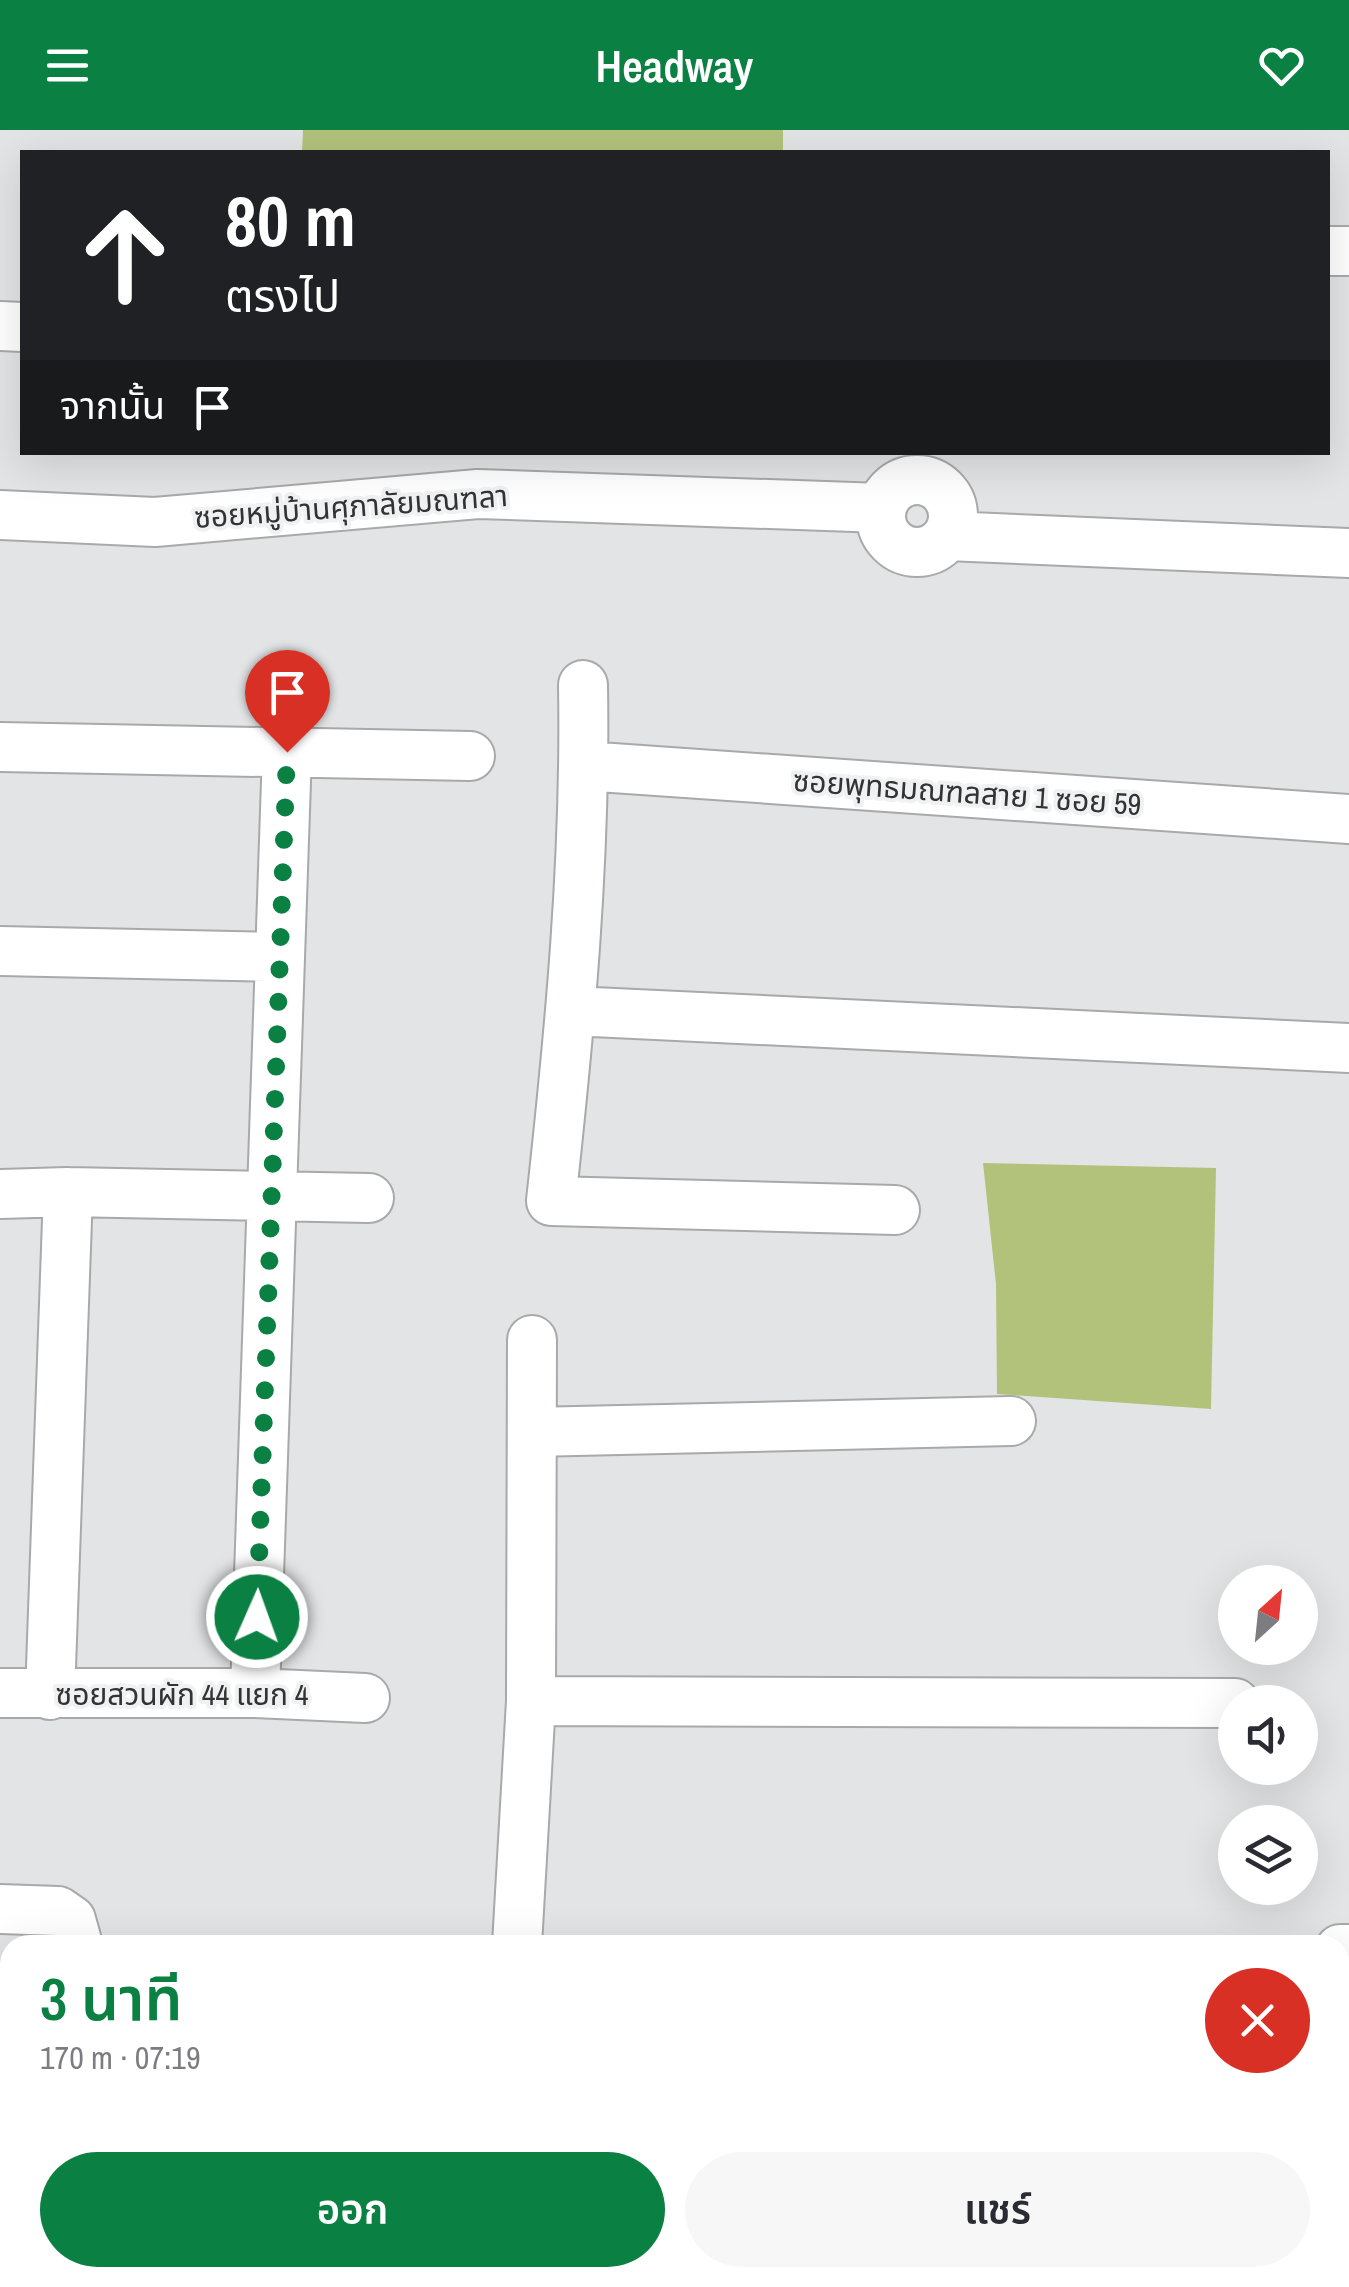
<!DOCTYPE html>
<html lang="th">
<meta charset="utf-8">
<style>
body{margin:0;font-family:"Archivo Narrow","Noto Sans Thai",sans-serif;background:#f7f7f7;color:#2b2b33;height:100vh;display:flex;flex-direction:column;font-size:38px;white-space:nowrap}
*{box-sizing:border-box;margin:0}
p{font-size:32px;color:#7c7c81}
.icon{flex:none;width:55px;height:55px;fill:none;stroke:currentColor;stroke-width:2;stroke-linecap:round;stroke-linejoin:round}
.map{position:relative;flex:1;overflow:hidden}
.sheet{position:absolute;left:0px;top:1805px;width:1350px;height:352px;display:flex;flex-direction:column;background:#fff;border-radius:30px 30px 0 0;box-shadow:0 10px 40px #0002}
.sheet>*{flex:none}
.top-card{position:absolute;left:20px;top:20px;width:1310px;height:305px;border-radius:0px;box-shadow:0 10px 40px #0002;background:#202124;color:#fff;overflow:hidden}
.needle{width:65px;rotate:27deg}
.buttons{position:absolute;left:1218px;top:1435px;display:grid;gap:20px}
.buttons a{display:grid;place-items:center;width:100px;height:100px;border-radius:50%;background:#fff;box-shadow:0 10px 40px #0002;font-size:50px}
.pin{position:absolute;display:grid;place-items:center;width:85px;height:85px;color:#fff;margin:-102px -42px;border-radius:50% 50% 50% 0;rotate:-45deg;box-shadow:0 0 10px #0007}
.pin .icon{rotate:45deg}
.me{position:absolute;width:110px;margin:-55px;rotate:2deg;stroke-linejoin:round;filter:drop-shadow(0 0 8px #0008)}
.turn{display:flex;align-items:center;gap:35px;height:210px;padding:0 40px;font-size:45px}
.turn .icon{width:130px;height:130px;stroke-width:2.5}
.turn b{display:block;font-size:70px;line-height:85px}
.then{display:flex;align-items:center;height:95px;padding:0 40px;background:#0003;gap:20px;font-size:38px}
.round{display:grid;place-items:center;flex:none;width:105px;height:105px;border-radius:52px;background:#f7f7f7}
.overview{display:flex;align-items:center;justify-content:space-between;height:170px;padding:0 40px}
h1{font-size:60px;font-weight:600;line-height:75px;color:#0b8043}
.button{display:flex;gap:20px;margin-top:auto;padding:20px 40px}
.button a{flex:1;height:115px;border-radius:60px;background:#0b8043;color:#fff;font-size:40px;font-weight:600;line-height:115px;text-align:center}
.button a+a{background:#f7f7f7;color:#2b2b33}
header{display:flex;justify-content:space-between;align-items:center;height:130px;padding:0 40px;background:#0b8043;color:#fff;font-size:45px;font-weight:600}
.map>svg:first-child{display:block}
</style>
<header><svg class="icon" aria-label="menu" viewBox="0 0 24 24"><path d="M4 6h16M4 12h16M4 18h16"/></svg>Headway<svg class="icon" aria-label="heart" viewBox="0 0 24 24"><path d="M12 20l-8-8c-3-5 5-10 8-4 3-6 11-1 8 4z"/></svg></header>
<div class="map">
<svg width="1349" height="2157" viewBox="0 0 1349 2157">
<rect width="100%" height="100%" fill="#e2e4e5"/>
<!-- green -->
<path fill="#b2c27a" d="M303 0H783V22H302Z
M983 1033 1216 1038 1211 1279 997 1264 996 1154Z"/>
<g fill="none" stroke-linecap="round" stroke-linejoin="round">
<defs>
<path id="minor" d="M1328 121H1349
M0 196 22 197
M881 386a36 36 0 1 1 72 0a36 36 0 1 1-72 0Z
M0 385 155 392 478 364 882 378
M947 406 1349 423
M583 555C586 728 570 899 551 1071L895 1080
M0 617 470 626
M584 636 1349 689
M0 821 279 827
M572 881 1349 918
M0 1064 68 1062 369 1068
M532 1302 1011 1291
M0 1563H255L365 1568
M255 1563 287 622
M50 1565 68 1062
M531 1571 1235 1573
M0 1779 58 1781 71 1790 78 1815
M517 1815 531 1571 532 1210
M1340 1819H1349
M1340 2062 1349 2061
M918 2148V2157
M78 2157V2148
M394 2157 395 2148"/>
</defs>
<!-- minor casing -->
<use href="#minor" stroke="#a8a9aa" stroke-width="52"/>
<!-- minor -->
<use href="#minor" stroke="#fff" stroke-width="48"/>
</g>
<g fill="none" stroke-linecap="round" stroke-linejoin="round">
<!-- route -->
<path stroke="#0b8043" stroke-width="18" stroke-dasharray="0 32.4" d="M257 1487 287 622"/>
</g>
<g text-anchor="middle" stroke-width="8" stroke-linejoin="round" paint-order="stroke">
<!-- street labels -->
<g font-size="30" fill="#323333" stroke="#f0f1f2">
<text transform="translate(351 377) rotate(-4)" y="10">ซอยหมู่บ้านศุภาลัยมณฑลา</text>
<text transform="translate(967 663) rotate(4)" y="10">ซอยพุทธมณฑลสาย 1 ซอย 59</text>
<text x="182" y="1575">ซอยสวนผัก 44 แยก 4</text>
</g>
</g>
</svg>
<div class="buttons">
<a><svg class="needle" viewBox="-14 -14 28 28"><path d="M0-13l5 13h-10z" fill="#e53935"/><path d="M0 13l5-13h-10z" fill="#7c7c81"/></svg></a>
<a><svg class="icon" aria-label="sound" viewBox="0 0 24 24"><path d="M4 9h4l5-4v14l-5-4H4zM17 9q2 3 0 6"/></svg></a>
<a><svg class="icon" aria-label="layers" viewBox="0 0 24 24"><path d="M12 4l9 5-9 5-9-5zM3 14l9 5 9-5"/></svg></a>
</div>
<div class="pin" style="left:287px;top:622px;background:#d93025"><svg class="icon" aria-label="arrive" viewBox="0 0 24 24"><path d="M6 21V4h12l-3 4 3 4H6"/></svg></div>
<svg class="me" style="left:257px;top:1487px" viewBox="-20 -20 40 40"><circle r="17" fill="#0b8043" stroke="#fff" stroke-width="3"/><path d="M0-11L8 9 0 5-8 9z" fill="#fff"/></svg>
<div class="top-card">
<div class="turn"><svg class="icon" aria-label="ahead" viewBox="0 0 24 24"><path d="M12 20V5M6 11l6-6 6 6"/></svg><div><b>80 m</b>ตรงไป</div></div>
<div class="then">จากนั้น<svg class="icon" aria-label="arrive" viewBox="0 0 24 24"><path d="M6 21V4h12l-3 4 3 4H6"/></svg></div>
</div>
<section class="sheet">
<div class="overview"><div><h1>3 นาที</h1><p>170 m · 07:19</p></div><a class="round" style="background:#d93025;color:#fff"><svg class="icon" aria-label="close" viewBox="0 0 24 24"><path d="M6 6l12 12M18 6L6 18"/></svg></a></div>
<div class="button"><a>ออก</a><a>แชร์</a></div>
</section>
</div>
